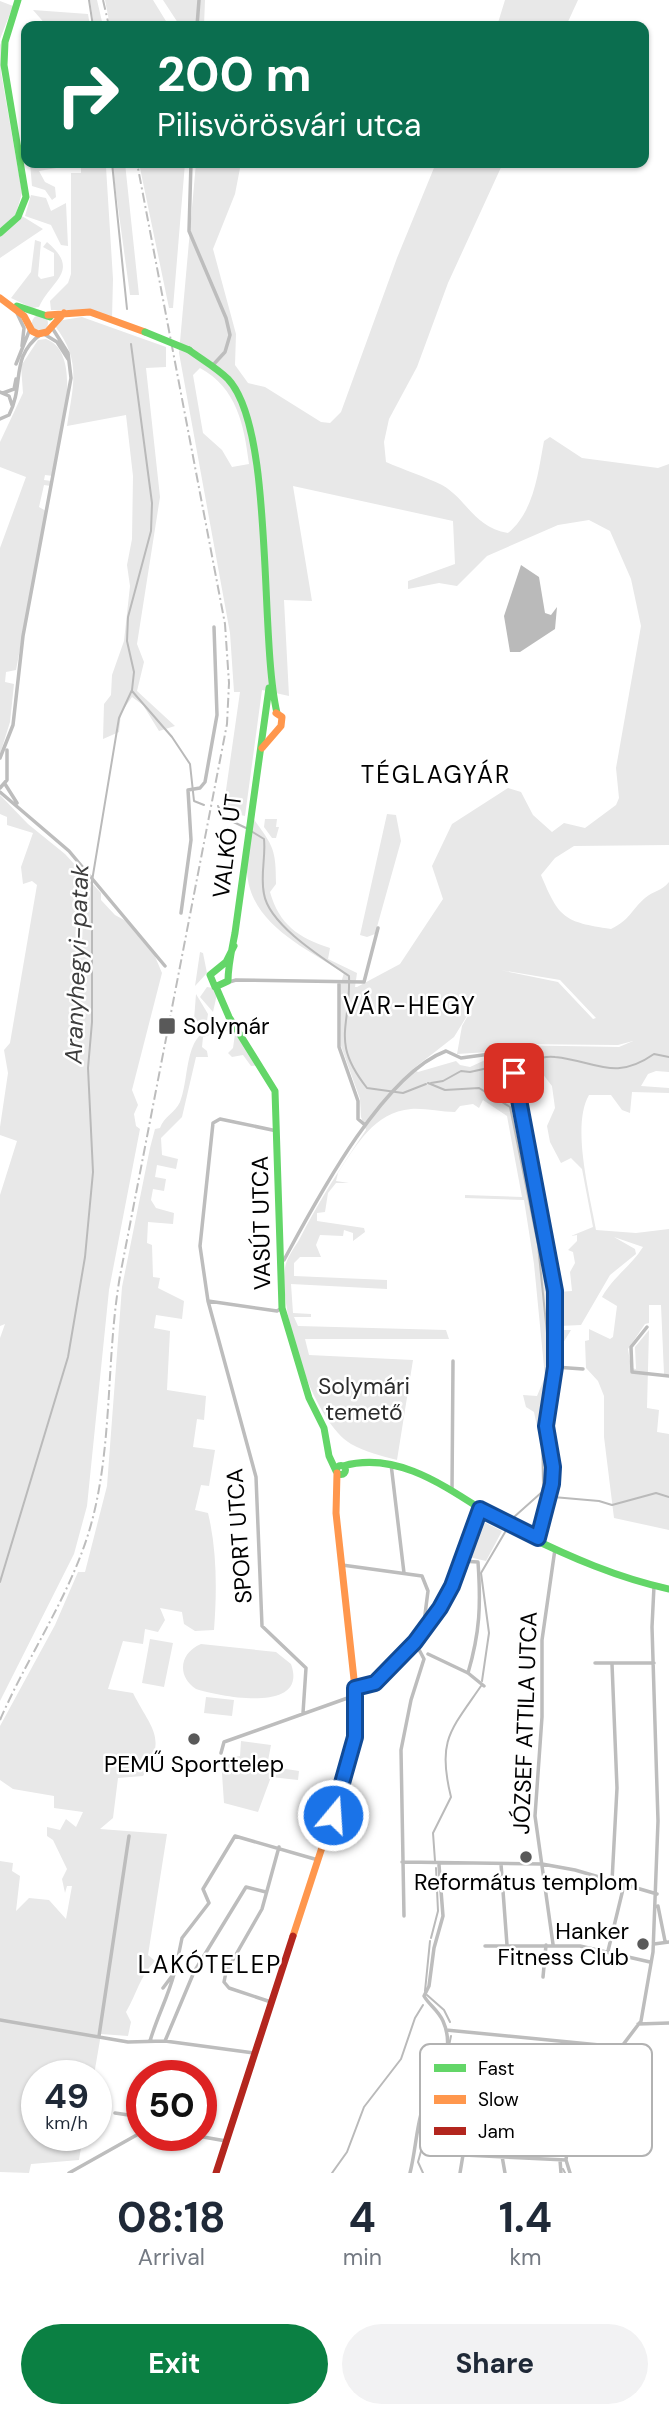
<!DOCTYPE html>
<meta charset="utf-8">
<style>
body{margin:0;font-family:"DM Sans",sans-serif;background:#f2f2f3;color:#1f2937;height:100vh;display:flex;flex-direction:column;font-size:26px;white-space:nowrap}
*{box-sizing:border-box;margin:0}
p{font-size:23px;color:#747a83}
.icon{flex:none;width:38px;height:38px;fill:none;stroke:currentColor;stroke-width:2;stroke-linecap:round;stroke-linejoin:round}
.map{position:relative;height:2173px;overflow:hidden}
.side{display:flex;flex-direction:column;background:#fff;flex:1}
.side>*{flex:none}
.banner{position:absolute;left:21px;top:21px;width:628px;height:147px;border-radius:14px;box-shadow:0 2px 5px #0004;background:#0b6e4f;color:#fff;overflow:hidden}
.speed{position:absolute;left:21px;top:2060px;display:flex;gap:14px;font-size:35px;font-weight:700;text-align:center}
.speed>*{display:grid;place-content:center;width:91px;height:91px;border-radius:50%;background:#fff;box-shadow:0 2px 5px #0004;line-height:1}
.speed small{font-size:18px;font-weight:400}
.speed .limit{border:10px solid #d22;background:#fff;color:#111}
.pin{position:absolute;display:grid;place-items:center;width:60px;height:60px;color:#fff;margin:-30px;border-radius:14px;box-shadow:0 4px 10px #0006}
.me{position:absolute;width:77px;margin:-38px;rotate:18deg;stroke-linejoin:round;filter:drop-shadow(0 0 5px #0008)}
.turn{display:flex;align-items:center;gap:24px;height:147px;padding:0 21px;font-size:32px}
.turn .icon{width:91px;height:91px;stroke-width:2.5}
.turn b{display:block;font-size:49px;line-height:60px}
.eta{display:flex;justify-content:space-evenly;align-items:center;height:119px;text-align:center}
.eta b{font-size:42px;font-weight:700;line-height:49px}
.action{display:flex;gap:14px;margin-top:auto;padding:14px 21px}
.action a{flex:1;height:80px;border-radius:42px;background:#0b8043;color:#fff;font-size:28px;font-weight:700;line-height:80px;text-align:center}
.action a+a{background:#f2f2f3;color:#1f2937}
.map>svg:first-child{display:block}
</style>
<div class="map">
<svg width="669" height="2173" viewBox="0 0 669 2173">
<rect width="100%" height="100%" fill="#fff"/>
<!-- green -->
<path fill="#e8e8e8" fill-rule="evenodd" d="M90 0H97L103 26H94Z
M105 0H153L169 26H110Z
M163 0H205L204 26H180Z
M505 0H578L566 26H497Z
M0 1 13 6 0 39Z
M33 10 88 14 90 26H47Z
M1 43V72L22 193 15 217 0 229V45Z
M30 163H62V167L39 171 45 182 55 187 56 197 52 200 45 190 32 186Z
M112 163H125L139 295H130Z
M139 163H185L173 308H169Z
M196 163H241L235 194 213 249 236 334 235 365 248 383 265 387 321 422 330 423 341 412 397 258 436 163H503L448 283 417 367 389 419 384 442 386 462C404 470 426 477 442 485 467 499 473 527 508 533 534 512 538 473 544 441L550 437 582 458 658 468 669 464V845L574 846 555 858 541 875C559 918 564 922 611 929 630 920 631 910 645 898 653 891 662 891 669 882V1072L656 1071 648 1074 641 1086 669 1088V1093L632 1092 630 1113 622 1110 611 1095H589C571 1126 590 1195 596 1230L636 1233 669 1229V1374H664L661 1305H649V1323L645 1324 628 1349 631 1368 636 1369 635 1347 649 1330 647 1408 659 1410 657 1432 669 1434V1530L614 1518 604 1437V1396L598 1381 586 1368 585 1341 589 1340V1329L610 1339 613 1337 617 1306 602 1297C613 1277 631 1266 643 1247L614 1237 635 1249 636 1254 610 1275 581 1325 559 1326 558 1292 572 1291 570 1272 575 1263 573 1252 568 1250 577 1241V1235L571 1236 593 1227 582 1169 571 1158 561 1163 550 1142 547 1126 555 1108 552 1086 542 1073 518 1075 507 1045 619 1047 633 1041 618 1045 506 1044 504 1051 457 1054 462 1026 475 1003 454 1037 413 1069 418 1072 456 1061 460 1065 470 1067 494 1056 497 1062 507 1061 511 1074C527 1159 553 1243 554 1330H571L560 1348 544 1432 538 1431 534 1412 526 1407 523 1395 537 1396 545 1377 534 1264 524 1200 465 1198V1195L522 1197 507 1116 483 1100 479 1108 473 1104 460 1106 455 1112C440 1112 425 1108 411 1109 374 1112 356 1146 338 1173L336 1181 349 1183H336L328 1193 325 1212 317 1213V1221L364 1228 365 1232 353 1241V1233L344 1230 343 1236 320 1235 316 1245 321 1257H300L294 1263V1276L387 1280V1289L291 1284 293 1313 311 1314V1317H294L298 1326 446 1330 449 1339H305L309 1355 413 1360 397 1460C382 1456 365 1452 351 1444 312 1420 279 1313 285 1268 286 1259 294 1248 299 1240 319 1201 342 1165 366 1130L361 1117 360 1099 341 1046 340 986 344 973C306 948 250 924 247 872 246 854 251 835 253 818 273 846 276 848 276 884L270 892C279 924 298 938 330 948L328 959 357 973 355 987H357L400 964 443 899 432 866 452 824 508 788 521 792 533 815 552 832 564 823 585 828 616 805 619 798 616 768 641 626 631 579 610 531 589 520 558 525 487 556 457 586 439 583 408 589V581L455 564 453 521 293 486 312 601 284 600 289 696 262 690 245 816 223 811 240 692H234L230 633 179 353ZM200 368C237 388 244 425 249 464L232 467 222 450 203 433 193 375ZM500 970 560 980 596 1018 593 1019 558 982Z
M106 167 113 279 112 318 90 310H51L50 301 68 283 71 274V173H81V168Z
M31 195 46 198 51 211 66 203 68 246 61 245 51 225 25 216Z
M22 216 43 229 0 258V236Z
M35 240 41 242 38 276 41 279 54 276V253L43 247 47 242C81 271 52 279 39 307L32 308 11 298 31 272Z
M32 323a8 8 0 1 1 16 0a8 8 0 1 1-16 0Z
M82 317 166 347V367L146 368 160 497 137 644 144 662 137 691 175 726 159 731 143 705 132 697 121 713 119 732 103 739 104 704 111 695 112 675 124 641 130 586 127 565 132 539 133 476 126 415 67 426C73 385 82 361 55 326L57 321Z
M46 339C86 354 58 442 53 476L45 475 44 480 51 481V486L44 485 39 507 46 511 16 670 6 672 5 682 14 684 10 722 0 754V548L26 477 0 467V442L23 393 21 366 38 340Z
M0 795 28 824 65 854 101 893V900L115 915 126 921 154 954 162 973 132 1090 138 1105 134 1114 136 1126 140 1129 109 1290 87 1506 74 1554 0 1701V1338L5 1324 0 1326V1195L17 1141 0 1135V1127L8 1073 4 1050 10 1043 37 885 32 881 23 884 21 867 33 833 7 825V817L0 814Z
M387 814 396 815 401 841 375 934 367 937 360 935Z
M265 819H277L276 827H279L276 838H272L264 827Z
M200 952 203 953 207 973 195 986Z
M207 987 213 988 217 994 213 1012 200 997Z
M196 994 208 1014 207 1021 202 1025 194 1020Z
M223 1026 237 1034 259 1065 251 1066 243 1055 232 1057 228 1053 233 1048 235 1034 225 1030 203 1037 202 1047 207 1051 208 1057H196L182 1117 161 1138 162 1155 178 1159 176 1169 157 1165 155 1177 166 1179 164 1191 153 1189 151 1200 156 1208 174 1213 173 1224 148 1222 147 1243 152 1245 153 1277 160 1278 158 1288 184 1301 182 1319 156 1315 154 1328 170 1331 167 1390 206 1396 204 1420 197 1419 193 1447 215 1450 209 1486 201 1485 195 1510 208 1513C217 1550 217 1591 214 1630L195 1631 184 1624 182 1612 160 1608 165 1620 158 1632 145 1629 143 1644 123 1641 108 1689 133 1693C151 1729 168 1737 143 1776L118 1778 113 1818 100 1829 167 1834 148 1955 155 1961C140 1976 137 1993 126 2012L131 2022 128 2036 101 2034 94 2075 37 2076V2135H83L79 2160 31 2164 29 2173 0 2172V1861L13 1863 12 1871 20 1876 16 1911 29 1898 49 1900 66 1919 72 1886H67L65 1893 62 1879 67 1869 53 1840 47 1836V1827L60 1830 66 1819 76 1827 83 1812 54 1808V1796L13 1789 0 1780V1726L55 1625 78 1572H85L107 1486 122 1287 150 1148 155 1129 160 1128C164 1116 175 1113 180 1102 191 1075 182 1027 223 1026Z
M480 1520 502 1531 486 1561 469 1557Z
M150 1639 173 1643 164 1687 142 1683Z
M201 1644 276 1652 291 1664C309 1714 221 1697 196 1689 177 1677 179 1653 201 1644Z
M206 1697 234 1700 232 1716 204 1713Z
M241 1741 271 1745 267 1766 299 1771 298 1780 271 1777 258 1812 224 1803 221 1759 240 1756Z"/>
<!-- water -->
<path fill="#bababa" d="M521 565 539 577 545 613 551 615 557 607 555 629 520 652H510L504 616Z"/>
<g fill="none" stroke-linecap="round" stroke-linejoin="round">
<!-- stream -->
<path stroke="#bababa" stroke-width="2" d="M89 0 93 26
M112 163 127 309
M132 691 172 737 190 764 194 801 204 805
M218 806 223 817 246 828
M251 831 264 839C266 857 260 875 264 894 269 925 324 959 349 976 351 1028 330 1041 367 1088L403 1093 426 1084
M517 1063C529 1061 543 1055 555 1057 596 1061 614 1082 654 1054L669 1057
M428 1083 445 1090 479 1088 510 1107 538 1245 547 1333 550 1370 542 1430 543 1486 542 1492 514 1517 481 1573 489 1633 482 1681
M431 1083 443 1081 461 1071 470 1072 506 1064
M553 1497 599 1501 612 1505 656 1493 669 1497
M0 1582 68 1357 85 1257 93 1172 88 1068 92 1022V881L119 718 132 690 134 672 127 641 128 617 151 531 152 503 131 344
M435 1861 433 1833 451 1797C437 1741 450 1731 481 1686
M431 1938 438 1911 436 1868
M425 1991 430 1941
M427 1995 444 2010 450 2022
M447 2056 473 2085 556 2114 560 2129 561 2156
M446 2060 451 2036
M563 2169 565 2173
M332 2173 347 2152 364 2107 401 2059 415 2018 423 2005
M423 2173 418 2162 445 2065"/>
<!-- street -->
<path stroke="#bdbdbd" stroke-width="3.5" d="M197 26 199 0
M191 163 189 231 226 318 230 335 225 352 213 365
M17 313 24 328 22 346
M44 334 57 342 68 359
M16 364 30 329
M0 392 9 396 12 405
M3 393 14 389 16 379
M0 419 9 415C25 384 9 358 41 334
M0 758 13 725 23 636 71 378 68 353 51 326
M5 784 17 803
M0 788 7 780V750
M0 792 69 851 165 966
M181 913 191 840 188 790 200 788 205 782 217 715 214 627
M229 982 236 980 364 982 378 928
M339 984V1047L358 1101V1119L365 1125
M277 1131 220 1119 213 1123 200 1246 208 1301 256 1477 262 1626 306 1668 303 1713
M280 1261 284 1260C316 1201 382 1075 446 1051L461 1058 490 1054 508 1057 549 1245 555 1291V1367L546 1426 553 1467 552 1484 538 1538
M208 1301 277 1311 282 1308
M647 1327 631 1347 632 1372 669 1376
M555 1367 583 1369
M391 1464 404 1573
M452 1491 453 1361
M461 1561 478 1562C481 1605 480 1632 468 1673
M342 1565 422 1576 428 1591 423 1630
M428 1654 468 1673 484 1686
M595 1663H654
M355 1688 375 1683 415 1642 440 1608 452 1586 480 1509
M221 1753 224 1742 356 1695
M402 1862 542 1864 575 1870 657 1894
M501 1864 507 1945
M612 1881 617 1788 612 1664
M658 1906 665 1941
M404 1916 401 1750 411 1700 424 1659 415 1642
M553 1944 535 1816 542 1717V1640L555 1549
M654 1944 669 1942
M485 1946H580L650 1962
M608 1951 624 1885
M543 1977 546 1945
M163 1988 175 1972 182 1938 209 1903 203 1889 235 1836 318 1860
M271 2002 229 1988 224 1982 226 1972 262 1909 279 1847
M0 2020 128 2042 165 2041 254 2053
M638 2024 669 2023
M446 2030 620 2047
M99 2036 129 1836
M150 2041C157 2017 168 1997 174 1974
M165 2041 194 1972 246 1887 266 1892
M445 2063 470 2088 459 2153 463 2155 460 2173
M115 2113 142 2117
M192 2135 226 2141
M464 2155 566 2160
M491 2156 494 2095
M502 2156 505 2173
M560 2160 561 2173
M69 2173 142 2132
M410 2173C415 2153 416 2133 421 2114 429 2082 459 2057 443 2021 438 2010 429 2005 424 1996L429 1986 434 1948 443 1916 439 1865
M570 2173 566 2160 572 2112 641 2021 653 1952 658 1821 652 1627 654 1586"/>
<!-- fast -->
<path stroke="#63d668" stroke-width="7" d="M0 233 18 217 26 197 4 65 5 42 18 0
M17 306 50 317
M189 350C201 359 217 368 228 379 275 429 259 636 277 713
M234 946 226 962 210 975 215 987 228 981C228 965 232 949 235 933L269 688
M216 987 229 1017 275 1091 282 1308 309 1398 324 1428 329 1456 336 1471
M336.5 1470a4.5 4.5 0 1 1 9 0a4.5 4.5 0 1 1-9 0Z
M343 1466C410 1447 467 1506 523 1534 570 1557 618 1578 669 1589"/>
<!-- slow -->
<path stroke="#ff974d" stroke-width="7" d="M0 298 24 316 32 331 38 334 47 332 64 313
M48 315 90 312 145 332
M262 748 281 726 282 717 276 713
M293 1936 349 1765 357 1707 336 1513 337 1473"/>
<!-- jam -->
<path stroke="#b3261e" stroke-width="7" d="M216 2173 293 1936"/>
<!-- rail -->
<path stroke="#bdbdbd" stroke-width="2" stroke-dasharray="10 3.5 2 3.5" stroke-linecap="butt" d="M103 0 109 26
M0 1720C29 1653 73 1592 92 1521 113 1441 106 1357 120 1276L227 724 229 683 225 624 137 163"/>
<!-- fast-bridge -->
<path stroke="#63d668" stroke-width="7" d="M145 332 189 350"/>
</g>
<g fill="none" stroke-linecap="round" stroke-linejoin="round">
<defs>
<path id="route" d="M333 1815 355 1737V1688L375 1683 415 1642 440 1608 452 1586 480 1509 538 1538 552 1484 553 1467 546 1426 555 1367V1291L514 1073"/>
</defs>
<!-- route casing -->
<use href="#route" stroke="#114b97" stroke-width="18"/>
<!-- route -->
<use href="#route" stroke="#1a73e8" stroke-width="12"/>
</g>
<!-- markers -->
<g fill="#595959" stroke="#fff" stroke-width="2.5">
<rect x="158" y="1017" width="18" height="18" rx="3.5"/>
<circle cx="194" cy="1739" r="7"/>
<circle cx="526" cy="1857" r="7"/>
<circle cx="643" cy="1944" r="7"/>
</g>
<g text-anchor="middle" stroke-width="5" stroke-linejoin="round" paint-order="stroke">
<!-- street labels -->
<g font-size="23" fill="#000" stroke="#fff">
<text transform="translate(227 846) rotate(-83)" y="8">VALKÓ ÚT</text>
<text transform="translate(261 1223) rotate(-91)" y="8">VASÚT UTCA</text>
<text transform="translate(239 1536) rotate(-94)" y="8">SPORT UTCA</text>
<text transform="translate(525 1723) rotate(-88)" y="8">JÓZSEF ATTILA UTCA</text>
</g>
<!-- poi labels -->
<g font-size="23" fill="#000" stroke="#fff">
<text x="183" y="1034" text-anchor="start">Solymár</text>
<text x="194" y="1772">PEMŰ Sporttelep</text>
<text x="526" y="1890">Református templom</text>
<text x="629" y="1939" text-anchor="end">Hanker<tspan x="629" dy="26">Fitness Club</tspan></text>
</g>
<!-- park labels -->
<g font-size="23" fill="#2c2c2c" stroke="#fff">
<text x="364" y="1394">Solymári<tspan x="364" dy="26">temető</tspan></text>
</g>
<!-- neighbourhood labels -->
<g font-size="24" letter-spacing="2" fill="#000" stroke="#fff">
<text x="436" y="783">TÉGLAGYÁR</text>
<text x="410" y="1014">VÁR-HEGY</text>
<text x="210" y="1973">LAKÓTELEP</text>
</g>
<!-- water labels -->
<g font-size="24" font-style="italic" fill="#3d3d3d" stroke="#fff">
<text transform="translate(77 964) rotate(-88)" y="8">Aranyhegyi-patak</text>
</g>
</g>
<!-- legend -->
<rect x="420" y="2044" width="232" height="112" rx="10" fill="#fff" stroke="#b2b2b2" stroke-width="2"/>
<rect x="434" y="2064" width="32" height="8" fill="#63d668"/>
<rect x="434" y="2095" width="32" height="9" fill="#ff974d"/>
<rect x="434" y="2127" width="32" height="8" fill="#b3261e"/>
<g font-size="19" fill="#000">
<text x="478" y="2075">Fast</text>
<text x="478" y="2106">Slow</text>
<text x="478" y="2138">Jam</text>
</g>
</svg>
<div class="speed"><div>49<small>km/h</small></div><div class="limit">50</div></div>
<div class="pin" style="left:514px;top:1073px;background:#d93025"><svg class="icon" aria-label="arrive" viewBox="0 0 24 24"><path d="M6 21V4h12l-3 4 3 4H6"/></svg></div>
<svg class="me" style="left:333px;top:1815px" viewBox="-20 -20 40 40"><circle r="17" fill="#1a73e8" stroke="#fff" stroke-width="3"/><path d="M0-11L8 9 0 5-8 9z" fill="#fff"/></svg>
<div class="banner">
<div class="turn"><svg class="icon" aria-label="right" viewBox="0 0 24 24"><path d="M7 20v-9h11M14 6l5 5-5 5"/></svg><div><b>200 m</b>Pilisvörösvári utca</div></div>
</div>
</div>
<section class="side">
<div class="eta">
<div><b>08:18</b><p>Arrival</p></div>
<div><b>4</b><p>min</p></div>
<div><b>1.4</b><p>km</p></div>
</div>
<div class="action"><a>Exit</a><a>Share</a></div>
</section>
